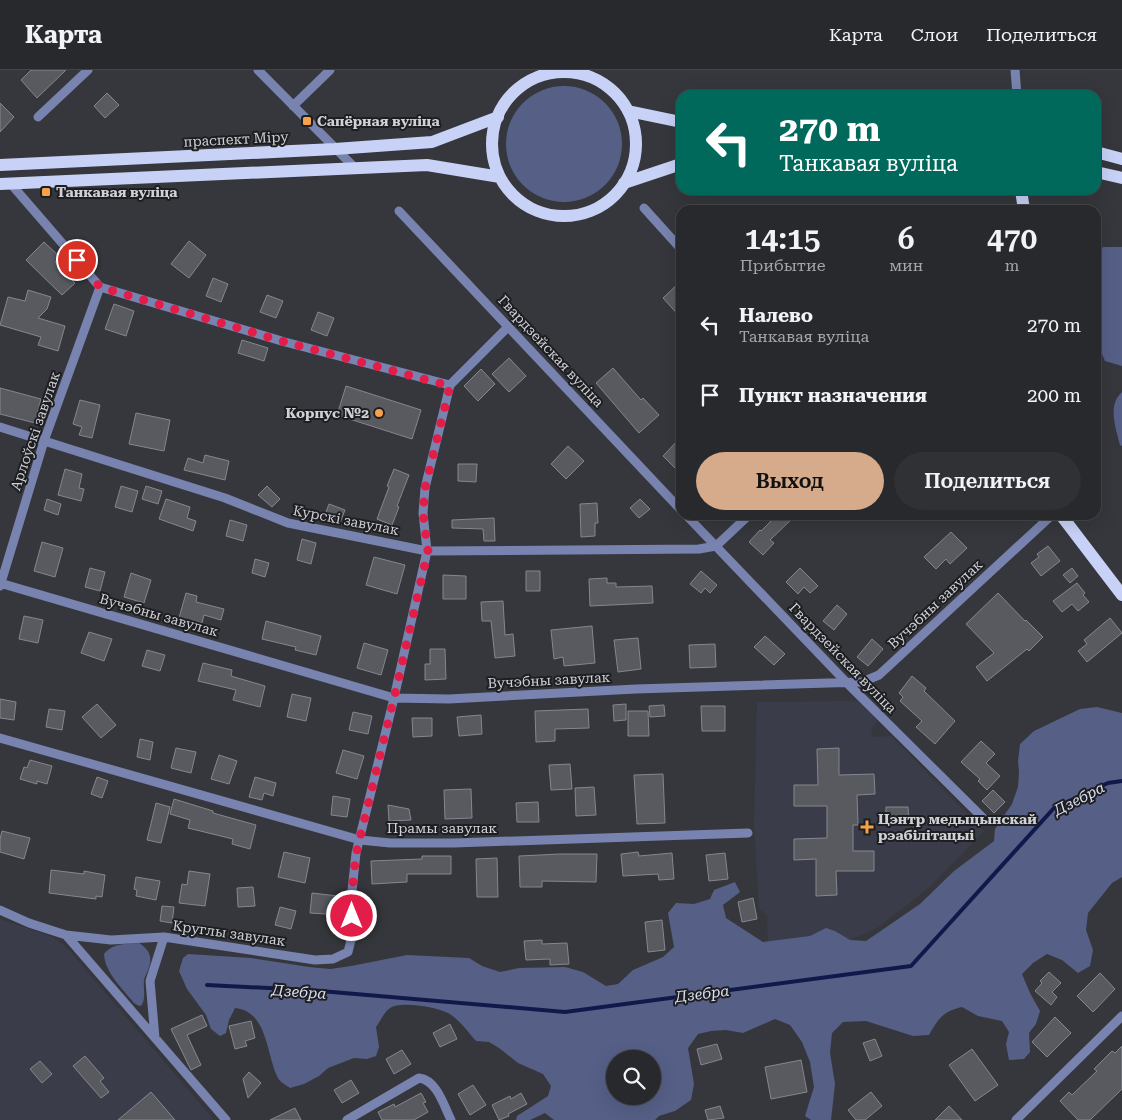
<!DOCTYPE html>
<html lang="ru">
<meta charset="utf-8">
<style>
body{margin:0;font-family:"Roboto Serif",serif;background:#303135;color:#f1f3f6;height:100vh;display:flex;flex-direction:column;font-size:19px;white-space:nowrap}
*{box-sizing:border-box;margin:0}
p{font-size:16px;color:#a5a6aa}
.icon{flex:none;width:28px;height:28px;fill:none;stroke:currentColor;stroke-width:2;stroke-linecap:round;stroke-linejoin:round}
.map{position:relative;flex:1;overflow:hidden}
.side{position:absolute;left:676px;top:135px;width:425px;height:315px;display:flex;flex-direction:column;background:#28292d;border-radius:15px;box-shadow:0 5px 20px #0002,0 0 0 1px #444549}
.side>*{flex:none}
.guide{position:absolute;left:676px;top:20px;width:425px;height:105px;border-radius:15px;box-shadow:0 5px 20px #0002,0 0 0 1px #444549;background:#00695c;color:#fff;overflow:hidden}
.buttons{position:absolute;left:606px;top:980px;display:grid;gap:10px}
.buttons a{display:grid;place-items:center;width:55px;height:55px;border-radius:50%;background:#28292d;box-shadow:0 5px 20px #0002,0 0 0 1px #444549;font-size:25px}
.pin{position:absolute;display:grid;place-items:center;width:42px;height:42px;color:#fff;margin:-21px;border:2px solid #fff;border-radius:50%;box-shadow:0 1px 5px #0007}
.me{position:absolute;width:55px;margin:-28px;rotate:0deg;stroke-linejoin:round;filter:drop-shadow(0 0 4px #0008)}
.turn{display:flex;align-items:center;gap:18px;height:105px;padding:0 20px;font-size:22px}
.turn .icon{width:65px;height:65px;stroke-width:2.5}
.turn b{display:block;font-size:35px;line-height:42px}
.eta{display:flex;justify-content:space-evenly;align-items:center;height:85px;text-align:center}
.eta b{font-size:30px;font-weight:600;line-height:35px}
.cta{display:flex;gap:10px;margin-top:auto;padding:10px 20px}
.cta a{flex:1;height:58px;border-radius:30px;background:#d6ab8b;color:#111;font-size:20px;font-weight:600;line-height:58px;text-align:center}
.cta a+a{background:#303135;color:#f1f3f6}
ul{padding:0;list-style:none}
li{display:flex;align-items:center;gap:15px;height:70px;padding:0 20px}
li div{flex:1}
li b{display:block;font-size:19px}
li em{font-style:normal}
header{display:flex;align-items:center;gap:30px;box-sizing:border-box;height:70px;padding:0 25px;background:#28292d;border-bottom:1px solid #444549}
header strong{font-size:24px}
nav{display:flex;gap:28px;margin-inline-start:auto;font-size:18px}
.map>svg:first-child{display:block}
</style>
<header>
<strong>Карта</strong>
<nav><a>Карта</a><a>Слои</a><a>Поделиться</a></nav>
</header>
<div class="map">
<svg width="1122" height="1050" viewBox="0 0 1122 1050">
<rect width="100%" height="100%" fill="#35373c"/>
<!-- built -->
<path fill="#3a3d49" d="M860 631 871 641 877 652 871 659 873 667 891 666 984 761 932 815 879 857 822 883 768 884 767 846 759 839 754 753 757 632Z
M0 849 53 867 67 878 214 1050H0Z"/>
<!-- green -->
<path fill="#565f86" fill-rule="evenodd" d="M506 74a58 58 0 1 1 116 0a58 58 0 1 1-116 0Z
M1103 177H1122V296L1105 291 1097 272 1100 236 1096 216V187Z
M1122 322V376L1120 375C1116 359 1107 335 1122 322Z
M1097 637 1122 643V807L1112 813 1088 843 1086 860 1093 880 1090 896 1078 903 1062 890 1047 884 1033 893 1022 904 1030 923 1040 941 1036 954 1029 963 1030 982 1024 989 1009 990 1006 974 1009 962 1002 951 978 946 962 937C942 942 939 948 929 965L913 966 866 951 843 952 832 963 830 983 835 1014 831 1050H811L805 1046 814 1017 810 992 802 972 790 955 775 949 743 963 726 960 711 961 698 964 688 978 694 1014 691 1030 675 1041 659 1046 655 1050H554L545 1043 530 1050H516L517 1046 548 1026 551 1016 543 1004 518 993 499 978 489 972 476 971C468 962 459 949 448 943 436 937 401 931 390 938 384 942 380 952 376 957L379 977 376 986 367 989 354 988 328 998 319 1006 304 1014 290 1018C286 1015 280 1012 278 1008 266 985 268 941 235 938L229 950 226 963 220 966 211 959 206 945 187 919 179 901 183 888 188 884 251 888 309 897 330 899 351 896 407 885 469 888 482 896 500 902 519 898 565 897 583 902 606 916 618 914 633 900 663 887 674 877 668 843 676 833 694 834 710 829 714 820 735 812 740 822 723 835 726 848 763 872 810 866 826 858 835 861 850 870 866 871 920 834 954 801 994 771 995 759 1012 734 1018 717 1019 702 1018 691 1020 674 1034 661 1080 639ZM615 989H652V1026H615Z
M139 873C150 880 153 888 148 900 147 904 144 907 144 911 143 920 146 926 142 935L139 936 134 933C123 919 105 903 104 884 113 873 126 874 139 873Z"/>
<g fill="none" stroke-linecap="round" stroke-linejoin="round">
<!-- stream -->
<path stroke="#13184a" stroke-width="4" d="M207 915 309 920 565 942 911 896 1054 738 1108 713 1122 711"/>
</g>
<!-- building -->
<path fill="#585a60" stroke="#85878e" d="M31 0H66L37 28 21 10Z
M107 23 119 35 105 48 94 36Z
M0 33 14 47 0 62Z
M189 171 206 185 189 208 171 194Z
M44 172 60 187 55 192 75 213 62 225 26 190Z
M213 208 228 214 221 232 206 226Z
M681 211V248L663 228Z
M28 220 51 227 47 239 38 248 65 256 58 281 38 275 41 267 0 255 8 227 25 231Z
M267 225 283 231 276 248 260 242Z
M114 234 134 241 126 266 105 259Z
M318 242 334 248 327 266 311 260Z
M242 270 268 278 264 291 238 283Z
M509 288 526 306 509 322 492 304Z
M613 298 641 330 643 328 659 345 639 363 596 313Z
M481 299 495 314 478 331 464 316Z
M346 316 421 340 412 369 337 345Z
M0 318 41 329 35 353 0 344Z
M80 330 100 335 92 368 79 365 82 357 73 354Z
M136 343 170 350 164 381 129 374Z
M681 367V392L675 398 663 386Z
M568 376 584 391 566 409 551 394Z
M205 385 229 391 225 410 184 400 188 388 203 393Z
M458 394H477L476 412 458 411Z
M65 399 82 404 79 418 84 419 81 431 58 425Z
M394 399 409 405 397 436 399 437 392 455 377 449 389 417 387 416Z
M121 416 138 421 132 442 115 437Z
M146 416 162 421 158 434 142 429Z
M267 416 280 429 272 437 258 425Z
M47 429 61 434 58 445 44 440Z
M166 429 190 437 187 448 196 451 193 461 159 449Z
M640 429 650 439 639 448 630 438Z
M597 433 598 453H595V466L581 467 580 434Z
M329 434 345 440 339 455 323 450Z
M777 445H796L770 470 774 473 763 485 749 472 760 460 761 461Z
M494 448 495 471H484L483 459 452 458V450Z
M230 450 247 455 243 471 226 466Z
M951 462 967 478 950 494 946 489 936 499 924 487Z
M302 469 316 473 311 494 297 490Z
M42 472 63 478 55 507 34 501Z
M1048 476 1060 491 1041 506 1031 493 1039 487 1037 484Z
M374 487 405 495 397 524 366 515Z
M255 489 269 493 265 507 252 503Z
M90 498 105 502 100 521 85 517Z
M800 498 818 516 810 523 804 517 798 524 786 512Z
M1072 498 1078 506 1070 513 1063 505Z
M526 501H540V521H526Z
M701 501 717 515 710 523 705 518 701 523 690 514Z
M131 503 151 510 144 533 124 527Z
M443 505 466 506V529H443Z
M607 508V513H616V517L652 516 653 533 590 536 589 509Z
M1077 513 1085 523 1083 525 1089 532 1078 541 1072 534 1062 542 1053 531Z
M186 523 197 526 196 532 224 539 221 550 204 545 202 553 179 548Z
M998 523 1025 551 1026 550 1043 567 1029 581 1027 579 987 611 976 597 994 583 966 554Z
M503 531 505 565 513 564 515 586 495 588 491 551H482L481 532Z
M837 535 847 544 834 560 823 551Z
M24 546 43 550 38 573 19 569Z
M1110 548 1122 563 1087 592 1078 581 1087 574 1084 570Z
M266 551 321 566 316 585 295 580 296 577 262 569Z
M592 556 595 593 564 596 563 587 554 589 551 560Z
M89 562 112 569 104 591 81 583Z
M765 566 785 584 774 595 754 577Z
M638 568 641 599 618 602 614 570Z
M872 569 883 579 868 596 857 587Z
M364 573 388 580 381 605 357 598Z
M715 574 716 597 690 598 689 575Z
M430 579H445L446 609 425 610V594H430Z
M147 580 165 585 160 601 142 596Z
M203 593 232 600 231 606 265 616 260 637 233 630 236 620 198 611Z
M912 606 926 618 924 621 955 651 935 674 916 657 922 651 900 631 903 627 899 623Z
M292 624 311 628 306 651 287 647Z
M0 629 16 632 14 650 0 648Z
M97 634 116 655 101 668 82 647Z
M626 634V650L614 651 613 635Z
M664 635 665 646 650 647 649 636Z
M701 636H725V661H702Z
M49 639 65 641 62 660 46 657Z
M588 639 589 658 555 659V671L536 672 535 641Z
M628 641H648L649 666H628Z
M353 642 372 646 368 664 349 660Z
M481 645 482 664 459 666 457 647Z
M412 648H432V666L413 667Z
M140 669 153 672 150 690 137 687Z
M981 671 995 684 986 693 1000 706 987 720 978 711 980 709 961 692Z
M176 678 196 682 191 703 171 698Z
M839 678V705L874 704 875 724 857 725 858 755H853V781H874V801H836L837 825 816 826V789L794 790V769L827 768V736H794V715H818L817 679Z
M343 680 364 686 357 709 336 703Z
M219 685 237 691 229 714 211 709Z
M30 690 52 696 47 714 37 711V714L20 709 24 697 27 698Z
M570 694 572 719 551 720 549 695Z
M663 704 665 753 637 754 634 705Z
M97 707 108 711 102 728 91 724Z
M255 707 276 713 273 726 264 723 262 730 249 727Z
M594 717 596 745 576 746 575 718Z
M471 719 472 748 445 749 444 720Z
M993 720 1005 732 994 743 982 731Z
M333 726 350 729 347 747 331 745Z
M174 729 213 741V743L256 755 250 779 232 774 233 769 188 758 190 750 170 744Z
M538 732 539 752H517L516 733Z
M156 733 170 737 161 773 147 770Z
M388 735 409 739 411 750 389 751Z
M886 737H908L909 754 886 755Z
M2 761 30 768 24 789 0 782V769Z
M284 782 310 788 305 813 278 807Z
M638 782 639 786 672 783 674 809 659 810 658 804 623 806 621 784Z
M725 783 728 809 709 811 706 785Z
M560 784H597L596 812 542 811V817H520L519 786Z
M422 786H451V804H407V812L372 814 371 791 422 789Z
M497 788 498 827H477L476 789Z
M51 800 84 804V801L105 805 102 827 96 826V829L49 823Z
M189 801 210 804 205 836 179 833 182 814 187 815Z
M136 807 160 811 156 830 136 826 137 820 134 819Z
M253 817 255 836 238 837 237 818Z
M312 823 338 826 337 840 327 839 326 844 310 843Z
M753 828 757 849 742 852 738 832Z
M162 836 174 837 172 853 160 851Z
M280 837 296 841 291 859 275 855Z
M662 850 665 880 648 882 645 852Z
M542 870V874L567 873 569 894 550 895V889L526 890 524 871Z
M1049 902 1061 913 1052 922 1057 927 1051 935 1035 921 1042 913 1040 911Z
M1100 903 1115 919 1093 942 1077 926Z
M202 945 207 956 187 965 201 995 191 1000 171 959Z
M1055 947 1071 963 1047 987 1032 972Z
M251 951 255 968 245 971 247 976 235 979 229 956Z
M450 954 457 969 440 977 433 963Z
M875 969 882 986 870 991 863 973Z
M717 974 722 989 701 995 697 979Z
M1122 976V1019L1090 1050H1078L1060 1031 1069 1022 1072 1025 1097 1001 1094 999 1112 981 1115 983Z
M972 979 998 1015 975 1031 949 995Z
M402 980 411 994 394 1004 386 989Z
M85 986 104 1008 100 1011 109 1022 101 1028 73 996Z
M801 990 807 1022 771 1029 765 997Z
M40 991 52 1004 42 1013 30 999Z
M249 1002 261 1013 248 1028 243 1009Z
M351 1010 359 1023 342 1033 334 1020Z
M473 1015 486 1035 470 1045 458 1024Z
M151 1022 175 1050H118Z
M871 1022 882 1036 865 1050H856L848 1040Z
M421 1023 426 1032 423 1033 428 1042 414 1050H382L378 1042 394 1034 395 1037Z
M521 1023 527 1034 508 1044 509 1046 499 1050 492 1035 510 1026 511 1029Z
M720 1036 724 1048 708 1050 705 1040Z
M949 1036 962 1050H935Z
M295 1038 301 1050H270Z"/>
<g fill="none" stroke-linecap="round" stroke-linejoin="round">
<!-- minor -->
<path stroke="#7883af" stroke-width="9" d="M258 0 354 97
M1015 0 1017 25
M293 36 330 0
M38 47 88 0
M11 114 100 217 285 272 450 315 509 256
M644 138 681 179
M399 141 681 440
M0 357 225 428 288 453 427 481 699 479 716 476 749 445
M686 445 846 612 983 748
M0 513 394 628 449 629 636 619 862 612 879 605 1052 445
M0 516 44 371 100 217
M0 668 360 770 390 773H454L748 763
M0 840 29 853 66 865 111 870 164 867 315 890 333 889 348 882 353 862 351 830 356 783 394 628 427 481 423 443 425 418 450 315
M66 865 226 1050
M155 968 150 911 164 867
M347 1050 419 1008C437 1010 444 1036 451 1050
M1016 1050 1122 946"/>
<!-- major -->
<path stroke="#c8d2f7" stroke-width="12" d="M492 74a72 72 0 1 1 144 0a72 72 0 1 1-144 0Z
M628 41 681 52
M1096 82 1122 89
M0 95 335 79 432 72 498 47
M1096 102 1122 108
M624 113 681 94
M0 114 427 95 500 107
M1021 120 1024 140
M1061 445 1122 525"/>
</g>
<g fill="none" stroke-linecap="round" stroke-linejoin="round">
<!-- route -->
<path stroke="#e11d48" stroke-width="9" stroke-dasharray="0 16.2" d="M77 190 100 217 285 272 450 316 425 418 423 443 428 481 394 628 356 784 351 830 352 846"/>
</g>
<!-- markers -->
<g fill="#f7a149" stroke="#1d1e21" stroke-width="2">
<rect x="302" y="46" width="10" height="10" rx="2.5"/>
<rect x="41" y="117" width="10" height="10" rx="2.5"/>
<circle cx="379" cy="343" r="5"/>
<path d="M864.5 749.5h5v5h5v5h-5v5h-5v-5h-5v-5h5z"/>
</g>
<g text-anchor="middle" stroke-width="4" stroke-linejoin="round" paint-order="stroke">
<!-- poi labels -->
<g font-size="14" font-weight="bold" fill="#d0d1d5" stroke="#1d1e21" text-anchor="start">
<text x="317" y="56">Сапёрная вуліца</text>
<text x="56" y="127">Танкавая вуліца</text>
<text x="369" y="348" text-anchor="end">Корпус №2</text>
<text x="878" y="754">Цэнтр медыцынскай<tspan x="878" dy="16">рэабілітацыі</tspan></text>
</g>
<!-- street labels -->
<g font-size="14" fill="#d0d1d5" stroke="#1d1e21">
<text transform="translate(236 69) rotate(-3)" y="5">праспект Міру</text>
<text transform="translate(551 281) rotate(47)" y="5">Гвардзейская вуліца</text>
<text transform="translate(35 361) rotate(-71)" y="5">Арлоўскі завулак</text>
<text transform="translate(346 450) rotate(11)" y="5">Курскі завулак</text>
<text transform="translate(935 534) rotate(-43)" y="5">Вучэбны завулак</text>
<text transform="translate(159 545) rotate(16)" y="5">Вучэбны завулак</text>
<text transform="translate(843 588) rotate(46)" y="5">Гвардзейская вуліца</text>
<text transform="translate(549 610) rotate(-3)" y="5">Вучэбны завулак</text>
<text x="442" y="763">Прамы завулак</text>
<text transform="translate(229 863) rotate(8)" y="5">Круглы завулак</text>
</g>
<!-- water labels -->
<g font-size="15" font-style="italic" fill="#dbe0f1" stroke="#1d1e21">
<text transform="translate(1079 729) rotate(-27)" y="5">Дзебра</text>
<text transform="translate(299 922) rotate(4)" y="5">Дзебра</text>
<text transform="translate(702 924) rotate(-7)" y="5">Дзебра</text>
</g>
</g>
</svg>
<div class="buttons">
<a><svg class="icon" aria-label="search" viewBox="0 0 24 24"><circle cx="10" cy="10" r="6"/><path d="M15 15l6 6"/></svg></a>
</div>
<div class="pin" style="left:77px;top:190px;background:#d93025"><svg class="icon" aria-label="arrive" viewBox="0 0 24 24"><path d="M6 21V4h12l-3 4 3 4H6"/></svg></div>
<svg class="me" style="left:352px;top:846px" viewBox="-20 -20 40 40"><circle r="17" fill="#e11d48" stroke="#fff" stroke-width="3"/><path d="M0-11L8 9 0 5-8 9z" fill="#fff"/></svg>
<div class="guide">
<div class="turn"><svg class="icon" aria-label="left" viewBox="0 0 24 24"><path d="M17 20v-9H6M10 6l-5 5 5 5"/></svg><div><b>270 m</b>Танкавая вуліца</div></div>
</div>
<section class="side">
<div class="eta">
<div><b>14:15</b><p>Прибытие</p></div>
<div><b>6</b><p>мин</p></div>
<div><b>470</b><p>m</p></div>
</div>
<ul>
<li><svg class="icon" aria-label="left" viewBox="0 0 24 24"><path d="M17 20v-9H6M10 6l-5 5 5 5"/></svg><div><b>Налево</b><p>Танкавая вуліца</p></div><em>270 m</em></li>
<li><svg class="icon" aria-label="arrive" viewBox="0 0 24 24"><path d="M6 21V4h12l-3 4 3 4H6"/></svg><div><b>Пункт назначения</b></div><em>200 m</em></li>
</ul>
<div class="cta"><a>Выход</a><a>Поделиться</a></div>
</section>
</div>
